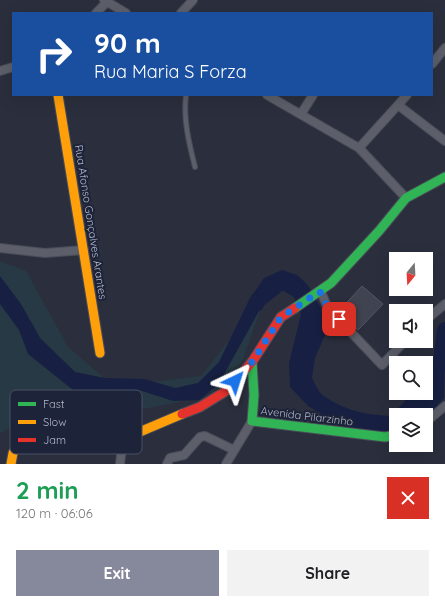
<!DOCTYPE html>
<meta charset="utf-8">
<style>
body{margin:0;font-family:Quicksand,sans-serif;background:#f2f2f2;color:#202124;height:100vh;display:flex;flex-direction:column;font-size:15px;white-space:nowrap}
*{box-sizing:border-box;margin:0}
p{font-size:13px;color:#757577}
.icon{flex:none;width:22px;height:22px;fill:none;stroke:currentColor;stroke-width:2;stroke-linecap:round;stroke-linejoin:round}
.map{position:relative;height:464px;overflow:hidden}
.drawer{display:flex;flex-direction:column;background:#fff;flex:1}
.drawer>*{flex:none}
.top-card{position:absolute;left:12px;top:12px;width:421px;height:84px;border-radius:0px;box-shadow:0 4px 16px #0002;background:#1a4fa0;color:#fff;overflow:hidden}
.needle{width:26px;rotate:198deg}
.fabs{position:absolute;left:389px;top:252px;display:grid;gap:8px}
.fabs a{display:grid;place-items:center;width:44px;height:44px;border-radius:0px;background:#fff;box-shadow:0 4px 16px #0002;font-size:20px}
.pin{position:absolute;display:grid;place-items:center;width:34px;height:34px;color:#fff;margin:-17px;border-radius:8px;box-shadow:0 2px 6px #0006}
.me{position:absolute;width:44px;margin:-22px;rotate:41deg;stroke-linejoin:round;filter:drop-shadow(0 0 3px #0008)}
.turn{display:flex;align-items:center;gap:14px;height:84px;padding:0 16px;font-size:18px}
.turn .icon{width:52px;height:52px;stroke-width:2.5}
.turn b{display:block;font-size:28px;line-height:34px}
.round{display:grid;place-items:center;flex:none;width:42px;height:42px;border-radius:0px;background:#f2f2f2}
.head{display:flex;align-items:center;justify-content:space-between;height:68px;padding:0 16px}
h1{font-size:24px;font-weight:700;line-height:30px;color:#1e9e55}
.cta{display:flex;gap:8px;margin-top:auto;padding:8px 16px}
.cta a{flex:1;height:46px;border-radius:0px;background:#85899b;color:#fff;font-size:16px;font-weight:700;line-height:46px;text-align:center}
.cta a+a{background:#f2f2f2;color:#202124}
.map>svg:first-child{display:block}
</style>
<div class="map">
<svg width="445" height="464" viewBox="0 0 445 464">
<rect width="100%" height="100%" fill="#2b2f3d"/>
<!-- green -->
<path fill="#273944" d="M0 261 26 271 68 347 104 378 75 372 40 338 27 314 58 378 144 383 201 376 238 329 261 284 276 273 286 274 281 285 271 290 264 301 241 364 232 377 213 391 188 400 138 410 110 412 74 408H55L41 412 0 433Z"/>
<!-- water -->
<path fill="#172042" d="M282 270 297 275 307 284 321 308 325 335 315 358 312 378C315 384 319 393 324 396 345 411 371 416 396 416V431L387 433 344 427 308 406 290 387 289 363 301 314 291 290 274 284 218 385 199 400 173 401 139 390 118 392 96 397 73 390 28 354 19 330 0 304V276L21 304 40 338 75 372 104 378 145 379 175 388 198 383 219 362 249 300 264 278Z
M445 355 444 398 426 418V415H403C421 399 442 380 445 355Z"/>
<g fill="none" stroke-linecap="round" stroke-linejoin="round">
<!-- river -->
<path stroke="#172042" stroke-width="16" d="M256 304 258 300 282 281 296 289
M426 388 441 361 445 330
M403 415 423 393"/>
</g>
<!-- building -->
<path fill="#404350" stroke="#535763" d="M362 286 383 304 358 330 339 311Z"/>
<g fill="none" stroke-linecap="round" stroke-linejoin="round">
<defs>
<path id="lane" d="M186 95C183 119 189 143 195 167"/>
<path id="street" d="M104 0 126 13
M96 13 107 2
M181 13 193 0
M432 64 445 48
M0 71 13 67
M267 95 359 148 406 198
M398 105 445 141
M301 114 313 95
M359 148 407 95
M0 248 45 253 84 250
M321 292 328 308 382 365 405 341
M426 320 445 304
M426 422 445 406
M120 464 123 439
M167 464 170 458 184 455 200 437 205 436 234 450
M226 464 252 421"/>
<path id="fast" d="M295 308 331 283 379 231 406 198 445 177
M252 362 254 395 252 421 385 437 396 435"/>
<path id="slow" d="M58 95 100 353
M11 464 13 453 22 438 39 432 88 441 123 439 182 414"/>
<path id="jam" d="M182 414 200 407 226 391 252 362 281 317 295 308"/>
</defs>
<!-- lane casing -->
<use href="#lane" stroke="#494c59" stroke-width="6"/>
<!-- street casing -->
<use href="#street" stroke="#494c59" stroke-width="10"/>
<!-- fast casing -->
<use href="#fast" stroke="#494c59" stroke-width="11"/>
<!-- slow casing -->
<use href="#slow" stroke="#494c59" stroke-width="11"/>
<!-- jam casing -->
<use href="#jam" stroke="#494c59" stroke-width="11"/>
<!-- lane -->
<use href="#lane" stroke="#5c5e69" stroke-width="4"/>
<!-- street -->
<use href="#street" stroke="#5c5e69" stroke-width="8"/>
<!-- fast -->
<use href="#fast" stroke="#30b455" stroke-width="9"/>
<!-- slow -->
<use href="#slow" stroke="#ff9f0a" stroke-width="9"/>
<!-- jam -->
<use href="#jam" stroke="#e5322d" stroke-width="9"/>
</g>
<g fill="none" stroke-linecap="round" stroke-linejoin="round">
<!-- route -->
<path stroke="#1a73e8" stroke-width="7" stroke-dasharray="0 12.6" d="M235 381 252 362 281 317 316 294 320 292 328 308 339 319"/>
</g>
<g text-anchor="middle" stroke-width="4" stroke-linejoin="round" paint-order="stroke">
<!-- street labels -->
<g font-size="11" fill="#b5bacd" stroke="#1d2338">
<text transform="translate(91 222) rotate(81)" y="4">Rua Afonso Gonçalves Arantes</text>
<text transform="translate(307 416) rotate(7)" y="4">Avenida Pilarzinho</text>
</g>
</g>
<!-- legend -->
<rect x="10" y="390" width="132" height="64" rx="6" fill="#1d2338" stroke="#4b5065" stroke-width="1"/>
<rect x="18" y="402" width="18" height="4" fill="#30b455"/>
<rect x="18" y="420" width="18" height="4" fill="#ff9f0a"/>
<rect x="18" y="438" width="18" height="4" fill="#e5322d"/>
<g font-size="11" fill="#b5bacd">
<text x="43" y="408">Fast</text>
<text x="43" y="426">Slow</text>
<text x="43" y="444">Jam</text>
</g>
</svg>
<div class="fabs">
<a><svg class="needle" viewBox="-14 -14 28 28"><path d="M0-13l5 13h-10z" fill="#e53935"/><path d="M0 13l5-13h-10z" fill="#757577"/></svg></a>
<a><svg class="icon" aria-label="sound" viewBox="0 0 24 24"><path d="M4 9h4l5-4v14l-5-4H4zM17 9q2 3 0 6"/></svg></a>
<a><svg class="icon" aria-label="search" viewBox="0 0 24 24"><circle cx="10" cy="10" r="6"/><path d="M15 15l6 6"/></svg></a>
<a><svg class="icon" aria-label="layers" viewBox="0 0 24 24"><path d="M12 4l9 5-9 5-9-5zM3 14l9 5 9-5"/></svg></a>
</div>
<div class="pin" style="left:339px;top:319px;background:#d93025"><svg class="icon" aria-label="arrive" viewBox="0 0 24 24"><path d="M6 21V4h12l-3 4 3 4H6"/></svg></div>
<svg class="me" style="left:235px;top:381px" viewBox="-20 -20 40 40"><path d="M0-17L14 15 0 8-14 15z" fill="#1a73e8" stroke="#fff" stroke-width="4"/></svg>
<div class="top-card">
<div class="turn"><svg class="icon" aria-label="right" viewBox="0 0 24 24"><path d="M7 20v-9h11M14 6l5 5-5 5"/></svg><div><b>90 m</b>Rua Maria S Forza</div></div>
</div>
</div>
<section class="drawer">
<div class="head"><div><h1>2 min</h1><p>120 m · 06:06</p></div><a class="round" style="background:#d93025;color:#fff"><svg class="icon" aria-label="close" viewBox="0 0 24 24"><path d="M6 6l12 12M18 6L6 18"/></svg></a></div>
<div class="cta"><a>Exit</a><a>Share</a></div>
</section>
